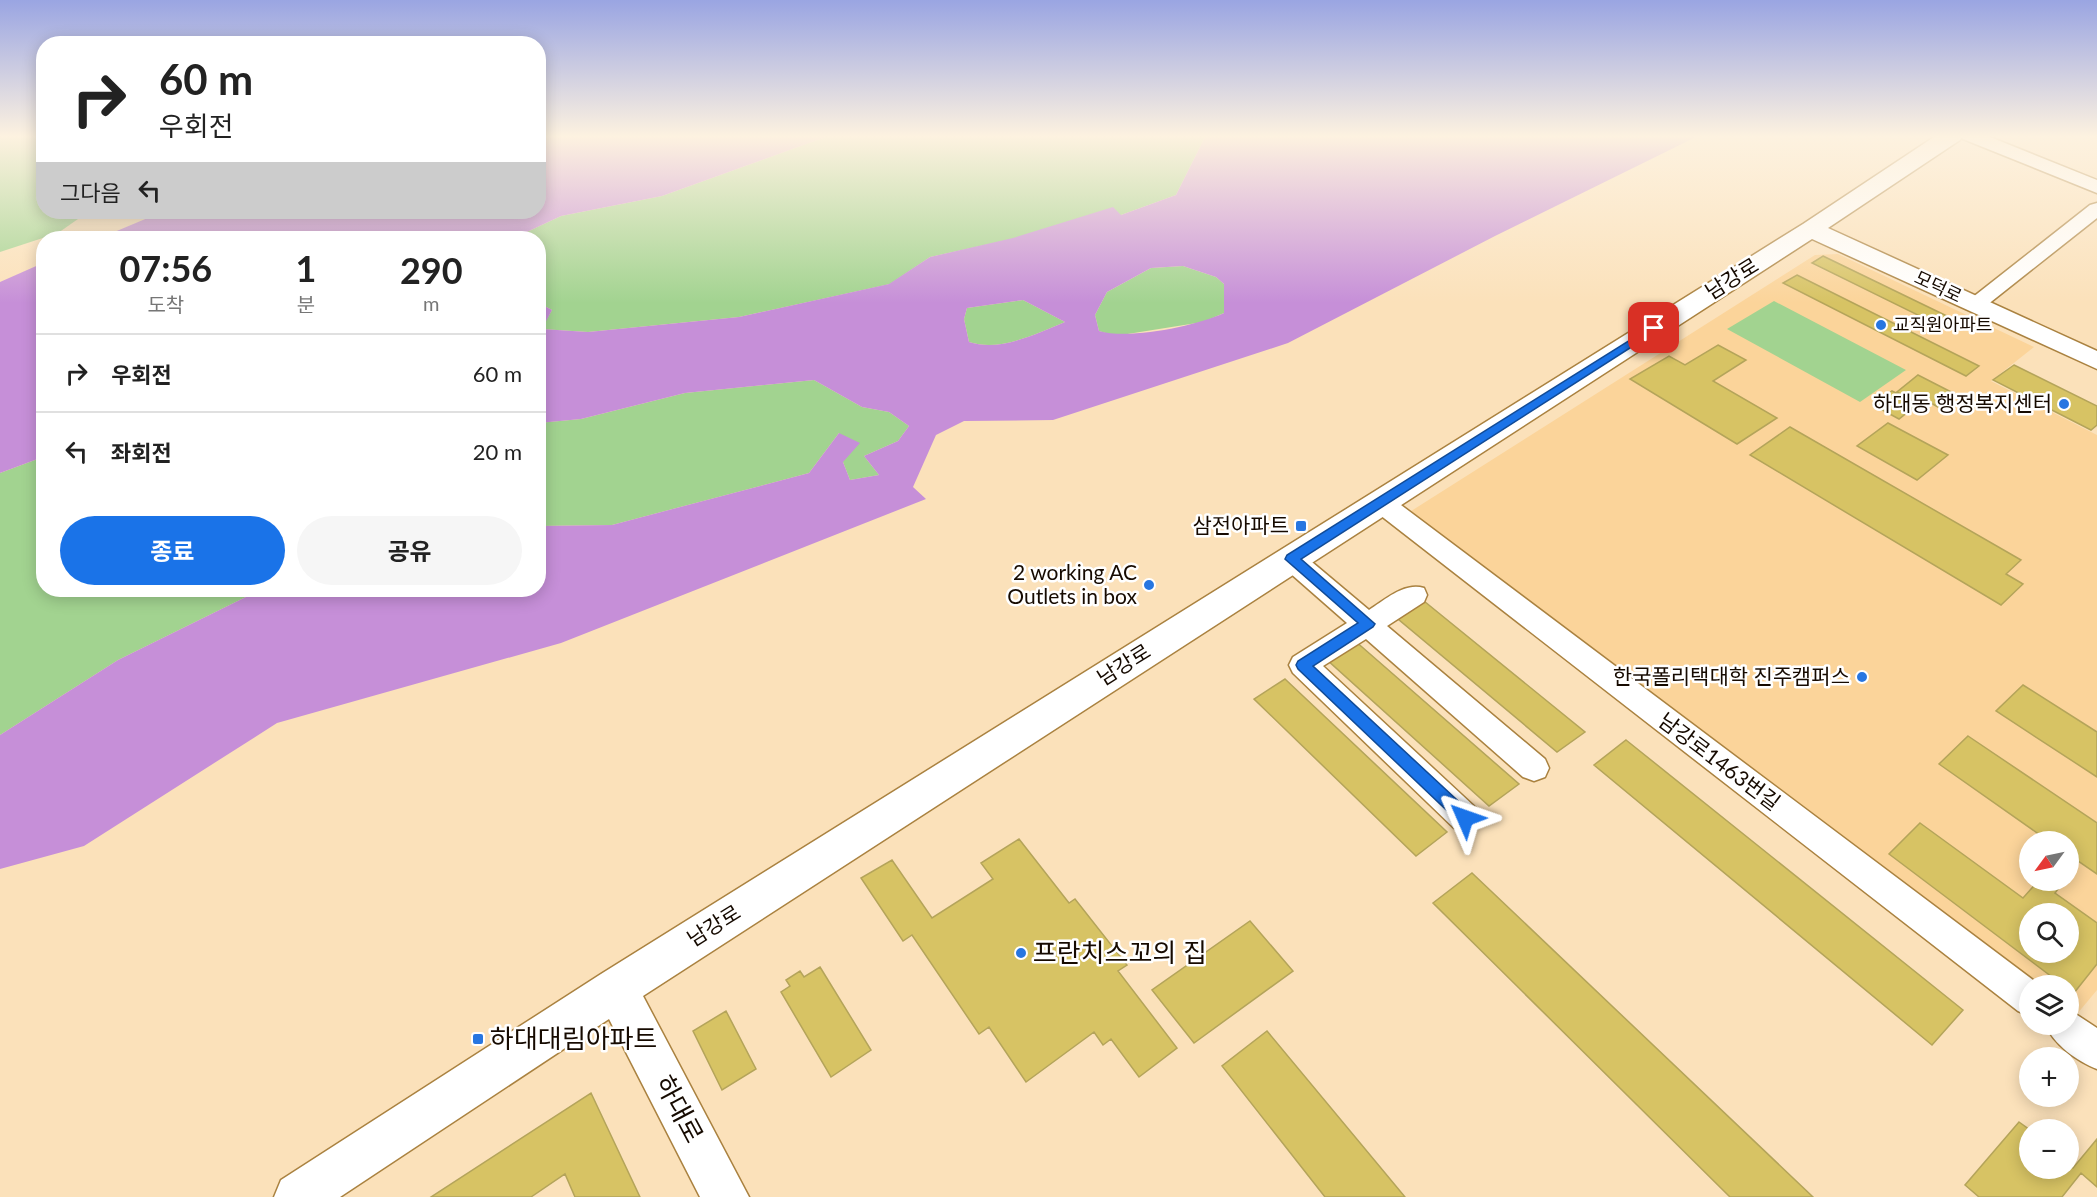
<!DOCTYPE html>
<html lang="ko">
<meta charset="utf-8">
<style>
body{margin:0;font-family:Lato,"Noto Sans KR",sans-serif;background:#f6f6f6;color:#222;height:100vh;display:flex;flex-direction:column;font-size:22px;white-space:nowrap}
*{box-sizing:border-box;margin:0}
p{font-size:20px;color:#767676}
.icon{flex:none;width:33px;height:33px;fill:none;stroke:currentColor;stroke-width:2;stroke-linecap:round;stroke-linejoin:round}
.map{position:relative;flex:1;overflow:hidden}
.drawer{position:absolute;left:36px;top:231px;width:510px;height:366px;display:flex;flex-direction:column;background:#fff;border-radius:24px;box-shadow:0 3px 15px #0003}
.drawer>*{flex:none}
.banner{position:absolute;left:36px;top:36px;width:510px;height:183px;border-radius:24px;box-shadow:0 3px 15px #0003;background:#fff;color:#222;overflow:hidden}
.needle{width:39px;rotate:237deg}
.fabs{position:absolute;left:2019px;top:831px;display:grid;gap:12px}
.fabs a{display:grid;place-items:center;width:60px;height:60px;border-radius:50%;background:#fff;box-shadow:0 3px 15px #0003;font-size:30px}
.pin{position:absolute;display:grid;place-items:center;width:51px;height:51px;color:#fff;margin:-26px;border-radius:12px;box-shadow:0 3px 9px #0006}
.me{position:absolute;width:66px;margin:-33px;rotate:313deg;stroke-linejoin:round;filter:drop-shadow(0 0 4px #0008)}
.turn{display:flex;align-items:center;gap:21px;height:126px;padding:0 24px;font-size:27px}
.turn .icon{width:78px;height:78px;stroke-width:2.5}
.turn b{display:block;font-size:42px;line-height:51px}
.then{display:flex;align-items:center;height:57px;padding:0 24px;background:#0003;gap:12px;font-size:22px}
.eta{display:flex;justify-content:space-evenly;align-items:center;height:102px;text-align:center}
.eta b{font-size:36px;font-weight:700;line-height:42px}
.primary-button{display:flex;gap:12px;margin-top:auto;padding:12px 24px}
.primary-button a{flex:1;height:69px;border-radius:36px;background:#1a73e8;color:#fff;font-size:24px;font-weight:700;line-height:69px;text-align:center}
.primary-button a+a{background:#f6f6f6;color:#222}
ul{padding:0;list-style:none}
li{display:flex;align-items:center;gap:18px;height:78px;padding:0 24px;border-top:2px solid #e0e0e0}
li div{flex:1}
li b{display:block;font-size:22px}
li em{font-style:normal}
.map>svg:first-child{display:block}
</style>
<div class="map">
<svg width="2097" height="1197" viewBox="0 0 2097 1197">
<rect width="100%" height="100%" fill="#fbe1ba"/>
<!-- built -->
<path fill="#fbd49a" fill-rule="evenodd" d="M1838 254 2034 347 1991 381 2097 435V990L2077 1014 2069 1007 2068 986 2039 985 1408 513 1815 255ZM2030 842H2068V880H2030ZM2030 914H2068V952H2030Z"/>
<!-- green -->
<path fill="#a2d390" d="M0 135H43L44 212H88L58 233 0 252Z
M831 135H1206L1176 195 1121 215 930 257 890 284 739 317 588 332 541 329 552 310 539 303 538 238H514L561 216 662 196Z
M1183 266 1216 277 1224 284V313L1203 322 1115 336 1099 331 1095 315 1107 292 1151 268Z
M1023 300 1065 322C1035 334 1001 352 969 342L964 319 967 308Z
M1774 301 1906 370 1860 402 1727 329Z
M814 380 862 407 889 412 909 426 898 441 864 456 879 475 850 480 843 462 839 433 809 473 612 525 539 526 538 423 581 419 685 393Z
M43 457 44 590H260L118 660 0 735V473Z"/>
<!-- water -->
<path fill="#c68fd8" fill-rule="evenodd" d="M539 135H831L662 196 561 216 514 238H100L162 212H538Z
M1206 135H1700L1495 236 1288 343 1053 420 964 421 936 435 913 487 926 499 561 643 277 723 84 846 0 869V735L118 660 260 590H538L539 526 612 525 809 473 839 433 860 443 843 462 850 480 879 475 864 456 898 441 909 426 889 412 862 407 814 380 685 393 581 419 539 423V303L552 310 542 329 588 332 739 317 889 284 930 257 1013 238 1113 207 1121 215 1176 195ZM1183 266 1216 277 1224 284V313C1196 326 1129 340 1099 331L1095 315 1107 292 1151 268ZM1023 300 1065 322C1035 334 1001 352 969 342L964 319 967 308Z
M43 263V457L0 473V282Z"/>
<!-- building -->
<path fill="#d7c364" stroke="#b4a45a" stroke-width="1.5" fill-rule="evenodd" d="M1823 256 1955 320 1944 328 1812 263Z
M1797 275 1979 366 1966 376 1783 283Z
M1718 345 1746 360 1713 381 1777 418 1737 444 1630 379 1669 356 1685 365Z
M2014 365 2097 406V425L2091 430 1993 380Z
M1918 375 1955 394 1938 407 1922 398 1917 403 1897 392Z
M1892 391 1918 404 1899 419 1873 405Z
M1888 423 1948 455 1917 480 1857 446Z
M1790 427 2021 560 2006 574 2023 584 2001 605 1750 455Z
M1419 597 1585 732 1557 752 1392 614Z
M1354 640 1519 784 1489 806 1325 658Z
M1285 679 1447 832 1416 856 1254 699Z
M2023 685 2097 732V777L1996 711Z
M1968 736 2097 823V874L2068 854V842H2050L1939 764Z
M1626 740 1963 1010 1932 1045 1594 765Z
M1920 823 2023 898 2039 880H2065L2055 893 2097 923V964L2074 993 2068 989V986H2064L1889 854ZM2030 914H2068V952H2030Z
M1019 839 1069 903 1075 899 1127 965 1118 971 1177 1048 1139 1077 1111 1039 1103 1045 1094 1032 1026 1082 989 1027 979 1034 912 935 903 941 861 878 892 860 932 918 993 879 981 863Z
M1472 873 1813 1197H1730L1433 903Z
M1250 921 1293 971 1194 1043 1152 990Z
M820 967 871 1050 831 1077 781 992 790 986 786 980 800 971 804 977Z
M726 1011 756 1069 722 1090 693 1031Z
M1267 1031 1405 1197H1325L1222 1066Z
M591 1093 640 1197H575L565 1174 531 1197H431Z
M2019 1122 2030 1130V1168H2068V1164L2073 1168 2097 1139V1187L2081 1173 2062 1197H1979L1965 1185Z"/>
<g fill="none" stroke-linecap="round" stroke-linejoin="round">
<defs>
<path id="minor" d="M1960 135H1985L2097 180V193L1963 139Z
M2097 203V218L1982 309 1975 311 1968 309 1964 305 1968 301 2090 205Z
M1380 493 1389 496 2041 986H2030V1016L2018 1011 1371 508 1367 502 1371 496Z
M1291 549 1300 552 1369 610C1385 600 1404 582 1424 588L1427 595 1424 602 1387 626 1545 759 1549 768 1545 777 1534 781 1523 777 1366 639 1323 666 1476 808 1481 818 1476 828 1465 832 1454 828 1293 673 1289 665 1293 657 1347 623 1282 566 1278 559 1282 552Z
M2068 1009 2097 1028V1069C2077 1061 2054 1045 2045 1024H2068Z"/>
<path id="tertiary" d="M1937 135H1963L1960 140 1828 228 2097 351V369L1812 239 643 996 749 1197H700L609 1019 340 1197H274L281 1180 601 974 1803 224Z"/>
</defs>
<!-- minor casing -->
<use href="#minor" stroke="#aa8240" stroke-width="3"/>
<!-- tertiary casing -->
<use href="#tertiary" stroke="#aa8240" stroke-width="3"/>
<!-- minor -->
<use href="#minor" fill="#fff" fill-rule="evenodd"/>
<!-- tertiary -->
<use href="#tertiary" fill="#fff" fill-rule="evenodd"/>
</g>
<!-- sky -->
<linearGradient id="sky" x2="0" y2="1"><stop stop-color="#9aa5e2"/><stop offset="0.45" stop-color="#fdf2e0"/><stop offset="1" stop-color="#fdf2e0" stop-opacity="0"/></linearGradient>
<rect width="2097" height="303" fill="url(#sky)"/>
<!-- route -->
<path fill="#1a73e8" stroke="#114b97" stroke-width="1.5" d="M1654 325 1658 326V330L1301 559 1375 624 1373 627 1313 666 1471 813 1473 818 1471 822 1465 824 1459 822 1298 669 1296 665 1298 661 1358 623 1285 559 1287 555Z"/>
<!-- markers -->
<g fill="#2776e1" stroke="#fff" stroke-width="2">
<circle cx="1881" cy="325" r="6"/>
<circle cx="2064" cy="404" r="6"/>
<rect x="1295" y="520" width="12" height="12" rx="3"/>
<circle cx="1149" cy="585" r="6"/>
<circle cx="1862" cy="677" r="6"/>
<circle cx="1021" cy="953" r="6"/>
<rect x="472" y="1033" width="12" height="12" rx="3"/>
</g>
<g text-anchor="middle" stroke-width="5" stroke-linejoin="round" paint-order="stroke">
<!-- far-street labels -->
<g font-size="18" fill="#160a00" stroke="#fff">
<text transform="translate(1938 287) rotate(25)" y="6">모덕로</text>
</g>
<!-- far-poi labels -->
<g font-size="18" fill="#160a00" stroke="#fff" text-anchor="start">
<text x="1893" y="331">교직원아파트</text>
</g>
<!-- street labels -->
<g font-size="21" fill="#160a00" stroke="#fff">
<text transform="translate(1732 279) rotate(-32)" y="7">남강로</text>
<text transform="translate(1124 665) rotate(-32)" y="7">남강로</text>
<text transform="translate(1719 762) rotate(37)" y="7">남강로1463번길</text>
<text transform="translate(714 926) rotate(-32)" y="7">남강로</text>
</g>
<!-- poi labels -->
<g font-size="21" fill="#160a00" stroke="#fff" text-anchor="end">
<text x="2052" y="411">하대동 행정복지센터</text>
<text x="1289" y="533">삼전아파트</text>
<text x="1137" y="580">2 working AC<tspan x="1137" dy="24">Outlets in box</tspan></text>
<text x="1850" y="684">한국폴리택대학 진주캠퍼스</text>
</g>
<!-- near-poi labels -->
<g font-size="26" fill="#160a00" stroke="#fff" text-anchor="start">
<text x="1033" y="962">프란치스꼬의 집</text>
<text x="490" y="1048">하대대림아파트</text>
</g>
<!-- near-street labels -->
<g font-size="26" fill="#160a00" stroke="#fff">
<text transform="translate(679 1109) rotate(62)" y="9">하대로</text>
</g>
</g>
</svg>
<div class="fabs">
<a><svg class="needle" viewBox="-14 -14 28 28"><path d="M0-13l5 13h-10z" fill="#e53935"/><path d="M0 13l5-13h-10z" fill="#767676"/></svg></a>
<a><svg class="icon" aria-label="search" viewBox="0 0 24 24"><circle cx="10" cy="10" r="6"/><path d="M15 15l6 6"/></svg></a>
<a><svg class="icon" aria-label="layers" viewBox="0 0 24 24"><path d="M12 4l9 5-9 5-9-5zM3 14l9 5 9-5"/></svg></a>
<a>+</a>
<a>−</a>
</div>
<div class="pin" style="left:1654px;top:328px;background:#d93025"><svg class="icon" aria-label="arrive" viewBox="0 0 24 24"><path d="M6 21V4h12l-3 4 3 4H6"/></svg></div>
<svg class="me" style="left:1465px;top:818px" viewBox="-20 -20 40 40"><path d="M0-17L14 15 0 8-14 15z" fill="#1a73e8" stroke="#fff" stroke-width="4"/></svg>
<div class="banner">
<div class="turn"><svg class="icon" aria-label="right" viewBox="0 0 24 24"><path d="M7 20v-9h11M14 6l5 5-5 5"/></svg><div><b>60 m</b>우회전</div></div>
<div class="then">그다음<svg class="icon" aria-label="left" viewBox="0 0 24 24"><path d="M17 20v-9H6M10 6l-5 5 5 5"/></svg></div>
</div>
<section class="drawer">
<div class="eta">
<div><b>07:56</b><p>도착</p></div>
<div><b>1</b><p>분</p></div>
<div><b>290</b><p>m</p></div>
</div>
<ul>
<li><svg class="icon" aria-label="right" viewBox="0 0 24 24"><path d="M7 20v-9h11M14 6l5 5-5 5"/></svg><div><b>우회전</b></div><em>60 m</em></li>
<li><svg class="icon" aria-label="left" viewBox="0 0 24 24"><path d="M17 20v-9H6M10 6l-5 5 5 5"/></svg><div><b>좌회전</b></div><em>20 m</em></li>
</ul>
<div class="primary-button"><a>종료</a><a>공유</a></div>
</section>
</div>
